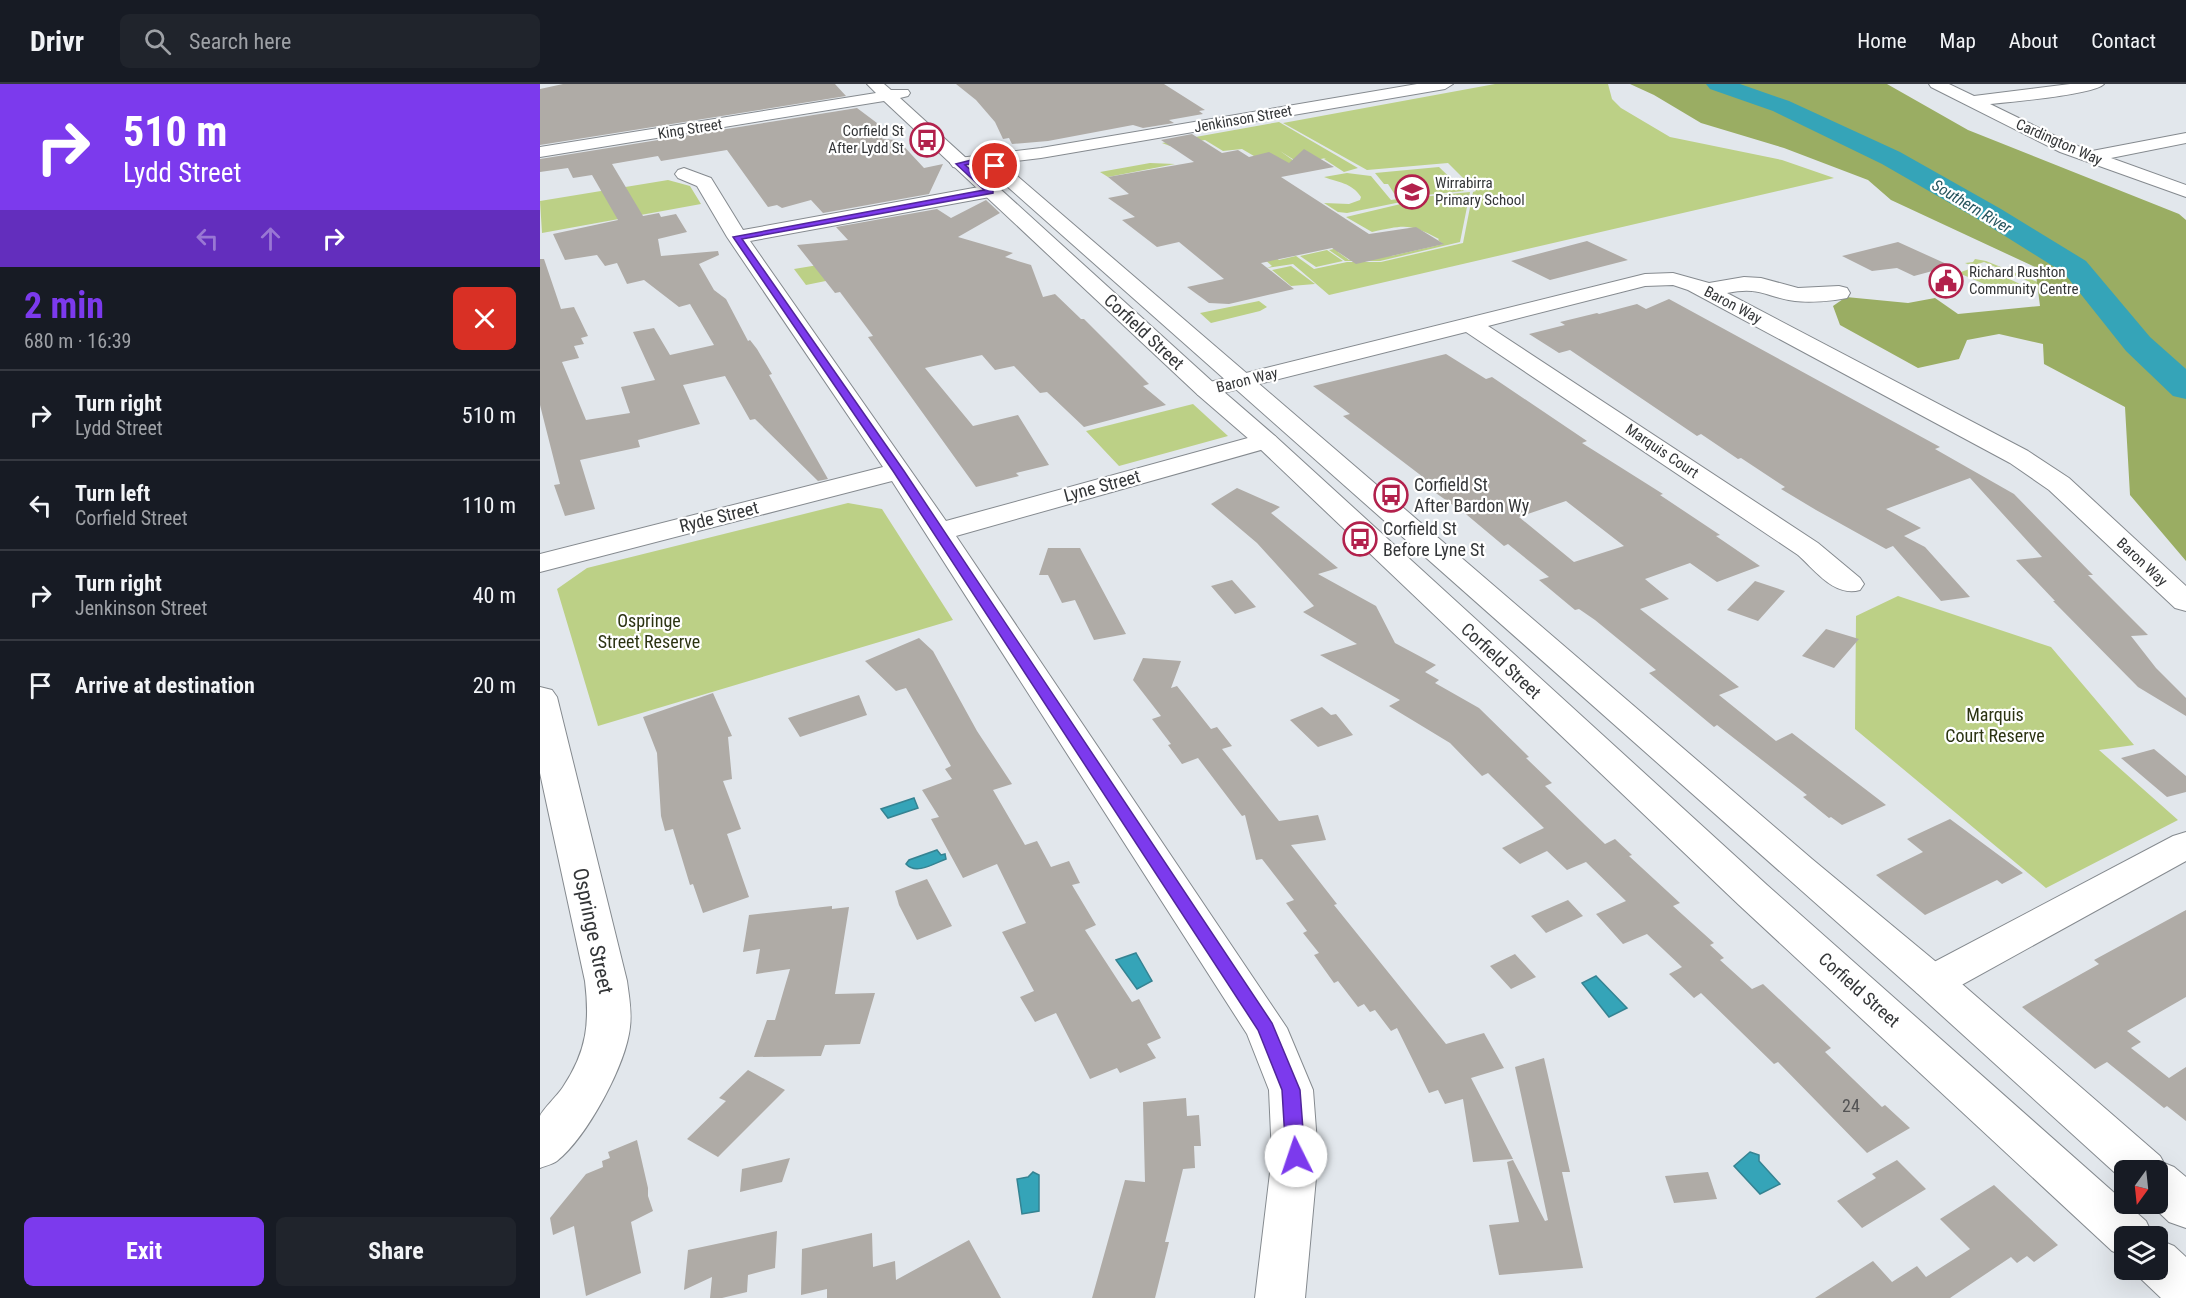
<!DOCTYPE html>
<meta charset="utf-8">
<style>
body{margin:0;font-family:"Roboto Condensed",sans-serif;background:#20242c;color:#f1f3f6;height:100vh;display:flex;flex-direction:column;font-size:22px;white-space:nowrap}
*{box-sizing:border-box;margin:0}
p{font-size:20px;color:#9ea1a6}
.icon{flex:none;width:33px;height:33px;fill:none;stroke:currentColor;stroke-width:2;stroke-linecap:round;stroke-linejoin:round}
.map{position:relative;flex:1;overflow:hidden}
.sheet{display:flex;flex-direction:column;background:#171b24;width:540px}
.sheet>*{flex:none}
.guide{background:#7c3aed;color:#fff;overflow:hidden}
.needle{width:39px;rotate:195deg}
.tools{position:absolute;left:1574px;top:1076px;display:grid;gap:12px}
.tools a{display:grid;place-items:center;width:54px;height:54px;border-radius:9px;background:#171b24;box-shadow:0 6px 24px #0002;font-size:30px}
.pin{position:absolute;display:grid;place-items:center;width:51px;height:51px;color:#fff;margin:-26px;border:3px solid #fff;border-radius:50%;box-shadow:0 2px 6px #0007}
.me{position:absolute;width:66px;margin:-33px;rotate:356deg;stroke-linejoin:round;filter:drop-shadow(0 0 4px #0008)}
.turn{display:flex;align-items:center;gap:21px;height:126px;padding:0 24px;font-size:27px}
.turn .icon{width:78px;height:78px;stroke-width:2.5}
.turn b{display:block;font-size:42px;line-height:51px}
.lanes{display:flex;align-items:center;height:57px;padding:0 24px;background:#0003;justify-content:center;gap:30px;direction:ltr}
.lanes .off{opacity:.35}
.round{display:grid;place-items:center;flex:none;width:63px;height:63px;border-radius:9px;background:#20242c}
.headline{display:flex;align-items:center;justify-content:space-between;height:102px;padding:0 24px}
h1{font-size:36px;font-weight:700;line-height:45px;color:#7c3aed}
.primary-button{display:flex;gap:12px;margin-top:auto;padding:12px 24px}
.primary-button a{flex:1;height:69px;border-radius:9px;background:#7c3aed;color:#fff;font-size:24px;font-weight:700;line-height:69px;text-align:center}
.primary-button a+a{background:#20242c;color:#f1f3f6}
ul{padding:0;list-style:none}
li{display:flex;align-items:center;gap:18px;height:90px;padding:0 24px;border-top:2px solid #363941}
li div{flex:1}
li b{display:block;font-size:22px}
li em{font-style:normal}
header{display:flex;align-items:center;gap:36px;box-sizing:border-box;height:84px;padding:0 30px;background:#171b24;border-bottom:2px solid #363941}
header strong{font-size:28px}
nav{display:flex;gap:33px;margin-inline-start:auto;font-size:21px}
.search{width:420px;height:54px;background:#20242c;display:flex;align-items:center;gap:15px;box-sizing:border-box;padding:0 21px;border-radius:9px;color:#9ea1a6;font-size:22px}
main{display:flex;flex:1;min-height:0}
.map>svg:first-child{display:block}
</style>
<header>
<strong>Drivr</strong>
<div class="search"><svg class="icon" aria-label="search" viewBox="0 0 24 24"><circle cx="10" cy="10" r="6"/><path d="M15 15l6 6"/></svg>Search here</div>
<nav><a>Home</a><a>Map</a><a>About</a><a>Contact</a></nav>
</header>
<main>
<section class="sheet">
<div class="guide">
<div class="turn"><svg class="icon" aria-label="right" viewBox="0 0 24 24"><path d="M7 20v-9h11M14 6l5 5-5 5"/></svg><div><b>510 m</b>Lydd Street</div></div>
<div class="lanes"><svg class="icon off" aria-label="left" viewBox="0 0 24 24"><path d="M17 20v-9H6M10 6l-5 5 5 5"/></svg><svg class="icon off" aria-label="ahead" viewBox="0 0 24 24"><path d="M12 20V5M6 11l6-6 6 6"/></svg><svg class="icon" aria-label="right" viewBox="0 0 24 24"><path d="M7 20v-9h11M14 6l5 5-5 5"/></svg></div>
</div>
<div class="headline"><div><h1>2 min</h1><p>680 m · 16:39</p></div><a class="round" style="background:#d93025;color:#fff"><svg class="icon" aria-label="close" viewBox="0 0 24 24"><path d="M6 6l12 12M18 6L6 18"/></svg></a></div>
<ul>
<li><svg class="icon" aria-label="right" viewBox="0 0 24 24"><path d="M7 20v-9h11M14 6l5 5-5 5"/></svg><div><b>Turn right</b><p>Lydd Street</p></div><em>510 m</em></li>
<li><svg class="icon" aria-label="left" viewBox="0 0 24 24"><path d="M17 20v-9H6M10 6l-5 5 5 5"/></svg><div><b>Turn left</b><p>Corfield Street</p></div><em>110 m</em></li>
<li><svg class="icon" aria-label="right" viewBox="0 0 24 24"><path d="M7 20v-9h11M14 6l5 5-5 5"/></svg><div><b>Turn right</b><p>Jenkinson Street</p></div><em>40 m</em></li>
<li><svg class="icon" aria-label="arrive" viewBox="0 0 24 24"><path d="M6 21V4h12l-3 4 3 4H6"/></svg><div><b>Arrive at destination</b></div><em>20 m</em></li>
</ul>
<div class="primary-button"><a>Exit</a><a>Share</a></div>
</section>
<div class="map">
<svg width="1646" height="1214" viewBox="0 0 1646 1214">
<rect width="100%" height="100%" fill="#e2e7ec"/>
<!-- green -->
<path fill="#bcd086" d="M955 0H1068L1072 15 1081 24 1130 53 1242 76 1294 94 789 211 753 180 727 184 732 182 723 174 733 172 739 176 756 172 774 185 807 178H841L923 159 933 108 936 107 908 79 827 86 743 39Z
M739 38 818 84 804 88 784 75 786 74 759 79 740 67 757 79 731 82 702 65 683 67 665 56 630 62 622 59Z
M610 79 635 80 568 93 560 88Z
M899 83 924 107 857 114 848 100H844L835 89Z
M807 89 831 92 851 116 858 115 861 118 807 129 798 128 784 119 809 120 820 116 821 113C811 98 799 99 784 93Z
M128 96 150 102 161 120 2 149 0 117Z
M930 108 920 158 840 177H805L789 166 807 162 798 168 809 176 845 168 851 172 903 160 898 156 899 155C869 139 865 141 832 148L806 133 865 119 862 115Z
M787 166 803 177 776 183 760 172Z
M363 167 374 179 266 201 254 185Z
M1435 175 1446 177 1505 201 1502 203 1486 204 1479 208 1461 207 1490 198 1444 178 1432 182 1425 179 1433 178Z
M751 182 775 200 751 202 732 186Z
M1435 183H1444L1480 200 1456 205 1421 190V188Z
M719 217 727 223 720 227 671 239 660 229Z
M653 320 688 352 579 382 546 347Z
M308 419 342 425 413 536 58 642 17 505 47 484Z
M1358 512 1511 563 1594 661 1559 666 1638 736 1506 804 1315 645 1316 532Z"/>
<!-- forest -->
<path fill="#9aad63" d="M1090 0H1347L1428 46 1639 130 1646 136V477L1590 411 1585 323 1504 280 1503 260 1459 250 1427 256 1419 275 1378 284 1300 241 1293 222 1306 213 1368 219 1395 214 1418 230 1500 222 1495 183 1351 116 1328 96 1244 64 1161 39 1114 11Z"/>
<!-- water -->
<path fill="#35a4b8" stroke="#358392" stroke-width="1.5" d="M374 714 378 724 348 734 341 725Z
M397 766 401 771 405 770 406 775C393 780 376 791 366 780L369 776Z
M596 869 612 897 597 905 576 876Z
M1056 892 1087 924 1069 933 1042 899Z
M1210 1068 1219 1071V1077L1240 1100 1220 1110 1194 1082Z
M493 1088 499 1091V1127L482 1130 477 1095 488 1093Z"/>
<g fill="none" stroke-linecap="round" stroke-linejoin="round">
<!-- river -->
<path fill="#35a4b8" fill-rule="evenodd" d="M1166 0H1200L1249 17 1360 68 1461 125 1546 177 1610 253 1646 285V315L1633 312 1586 267 1524 189 1441 137 1342 80 1233 27 1170 5Z"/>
</g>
<!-- building -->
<path fill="#afaba6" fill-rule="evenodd" d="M23 0H295L306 12 0 61V5Z
M416 0H624L665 26 659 27 663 30 629 36 634 39 603 44 593 41 508 57 472 60 469 54 463 55 455 38 436 16Z
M317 24 349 48 342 55 358 56 384 84 403 80 389 110 283 129 271 116 242 124 237 121 228 123 187 66 121 77 118 72 72 80 103 132 119 129 121 133 136 130 147 148 118 155 121 172 178 167 179 171 159 180 174 206 186 215 208 257 210 256 217 265 232 290 229 291 288 395 278 397 215 335 210 336 185 292 143 301 160 340 98 356 100 363 40 376 55 425 25 432 14 401 20 400 0 321V175H4L21 225 34 223 48 252 41 254 44 260 34 262 39 274 22 278 46 336 90 329 81 303 115 296 93 248 114 244 130 271 174 261 150 220 139 223 104 196 87 200 77 179 65 182 57 171 25 176 13 150 78 136 52 91 33 94 28 84 0 88V75Z
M652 50 682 69 698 66 709 73 729 68 749 79 764 65 794 83 741 93 829 150 876 143 904 160 816 180 792 164 721 179 754 205 689 220 669 219 647 203 684 195 639 158 617 163 582 136 595 133 568 114 589 110 568 93 654 78 621 56Z
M446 116 460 129 418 153 473 169 465 173 491 181 503 213 515 210 541 235H544L609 300 603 302 626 321 544 343 507 308 500 309 474 282 455 286 442 271 385 284 433 342 478 331 509 381 476 389 479 392 436 403 328 253 333 252 300 208 295 209 257 161 308 156 296 143 397 125 411 134Z
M1047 157 1088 176 1010 196 971 177Z
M1358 158 1411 182 1374 192 1357 184 1332 187 1302 172Z
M1129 215 1400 363 1395 365 1474 410 1553 491H1548L1608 551 1591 552 1616 584 1646 614V632L1598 603 1513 517H1515L1476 476 1502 473 1430 394 1346 425 1381 444 1364 452 1385 463 1430 513 1401 517 1353 462 1346 465 1276 426 1241 405 1245 403 1201 374 1198 375 1161 350 1157 352 1030 266 1019 269 989 250 1025 241 1020 238 1057 229 1059 230 1097 220 1106 225Z
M906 270 946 295 952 293 1047 357 1042 359 1123 410 1120 411 1180 451 1176 452 1220 482 1177 498 1150 479 1105 495 1129 515 1100 525 1199 603 1179 611 1236 657 1252 649 1346 721 1302 741 1291 733 1289 734 1263 713 1267 711 1177 641 1174 643 1109 589 1116 586 1055 536 1039 525 1035 526 999 496 1009 493 968 460 964 462 927 431 876 395 883 393 803 332 810 330 773 302ZM1026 417 1084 462 1034 478 979 433Z
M697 404 740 423 731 429 798 484 778 490 836 522 855 559 896 581 885 588 899 596 895 599 939 624 989 673 986 674 1012 699 1005 702 1045 741 1065 760 1075 755 1092 771 1089 772 1140 819 1133 822 1174 859 1170 861 1184 874 1180 876 1212 905 1223 900 1291 964 1285 968 1342 1023 1345 1021 1370 1044 1327 1069 1238 978 1234 980 1161 909 1154 914 1129 890 1142 883 1107 850 1083 860 1056 830 1086 817 1046 778 1027 786 1007 767 980 780 962 764 1004 744 948 689 942 692 910 659 849 622 860 616 780 571 817 560 763 528 774 522 717 459 671 420Z
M508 464H540L586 550 554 556 535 516 522 519 508 491H499Z
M692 496 716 523 695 530 671 502Z
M1215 497 1245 507 1218 537 1187 526Z
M1286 545 1319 555 1294 584 1262 572Z
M379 554 393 567 437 647 472 700 453 706 485 761 497 757 511 783 529 777 540 799 532 801 556 841 545 846 592 918 599 915 621 954 607 960 616 974 580 989 577 984 550 995 516 929 495 938 480 913 494 907 462 848 486 839 457 780 423 794 391 735 399 733 382 706 412 695 405 685 411 682 366 604 356 607 325 577Z
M603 574 641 577 631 604 637 602 671 645 677 643 692 662 682 665 739 737 778 731 786 756 751 761 797 820 794 821 906 960 944 949 964 984 931 994 973 1075 933 1078 923 1015 905 1020 898 1006 889 1009 857 944 851 947 835 926 830 928 824 920 818 923 798 897 794 899 774 871 779 869 763 849 767 847 746 819 754 816 722 775 716 776 705 731 702 732 658 674 642 680 628 661 631 660 612 635 621 632 593 596Z
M173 609 192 652 188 653 192 695 183 697 201 745 187 750 209 813 163 829 153 800 150 801 133 745 125 747 121 732 117 669 103 633Z
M319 611 327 631 260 653 248 634Z
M782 623 791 631 796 630 813 651 778 663 750 636Z
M1614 665 1646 692V708L1627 713 1581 674Z
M1410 735 1483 789 1462 800 1457 796 1385 831 1336 791 1383 768 1367 755Z
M387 795 412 842 377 856 359 821 355 807Z
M1028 816 1043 832 1006 849 991 832Z
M292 822V825L309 823 295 910 335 909 320 960 285 961 281 972 214 973 227 936H235L250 885 216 890 220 865 203 868 209 831Z
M1646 826V913L1587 947 1601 958 1591 964 1629 994 1646 983V1037L1627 1022 1624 1024 1567 978 1555 985 1482 923 1559 880 1554 876Z
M975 870 996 893 971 905 950 882Z
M1004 974 1030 1088H1022L1043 1184 959 1191 949 1141 979 1138 967 1078 973 1076 1005 1137 1008 1136 975 983Z
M208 986 245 1006 178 1073 147 1055 186 1017 179 1014Z
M646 1014 647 1032 659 1031 661 1062H654L655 1084 643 1085 625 1158H629L615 1214H552L585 1096 605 1098 603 1018Z
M97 1056 108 1104V1112L113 1127 91 1138 101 1189 46 1212 34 1142 13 1151 10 1134 46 1090 63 1083 62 1077 70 1074 68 1068Z
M250 1074 242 1098 200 1108 202 1085Z
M1357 1076 1386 1105 1322 1144 1297 1117 1336 1094 1332 1090Z
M1168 1088 1177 1115 1134 1119 1125 1092Z
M1454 1101 1518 1161 1494 1178 1487 1172 1477 1179 1471 1173 1410 1214H1275L1333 1177 1352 1198 1377 1182 1386 1193 1430 1165 1400 1135Z
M237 1147 235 1184 208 1191 207 1208 182 1214H170L172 1193 144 1206 148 1166Z
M332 1149 333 1183 355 1177 356 1196 429 1156 461 1214H287V1205L261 1211 262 1165Z"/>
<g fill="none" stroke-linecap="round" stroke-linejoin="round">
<defs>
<path id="minor" d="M877 0H913L905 5 501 74 419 84 413 83 410 79 413 75 419 74 501 64Z
M1389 0H1409L1434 12 1530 0H1564C1554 11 1469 18 1450 20L1532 60 1552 67 1646 49V59L1571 74 1646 101V113L1520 68 1391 3Z
M144 84 171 94 203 146 450 101 457 103 459 107 457 111 450 113 210 157 406 437 726 349 735 352 739 357 735 362 416 452 747 944 773 1006 778 1072 765 1214H715L732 1072 729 1006 707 950 352 397 0 488V470L343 383 187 153 157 102 138 94 135 90 138 86Z
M1133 189 1169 199 1204 193 1221 194 1258 204 1299 202 1307 204 1310 209 1307 214C1292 217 1270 219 1255 217 1225 213 1221 202 1187 209L1488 367 1529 394 1646 502V527L1635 524 1509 406 1470 379 1148 206 1133 201 1105 202 948 242 1278 459 1320 494 1324 500 1320 506C1294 513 1276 487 1258 471L926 248 667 313 658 311 655 306 658 301 1105 190Z
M0 603 12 606 17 613 87 897C89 913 92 927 90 943 86 981 47 1053 17 1077 13 1080 5 1082 0 1084 0 1073 0 1041 0 1032 3 1025 18 1011 23 1003 47 967 50 939 45 897L0 689Z
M1646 748V777L1407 909 1392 914 1377 909 1371 898 1377 887 1633 752Z"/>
<path id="major" d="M327 0H344L351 6H368L370 9 368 12 360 14 676 301 735 352 1227 801 1606 1137 1613 1152H1584V1172L1572 1167 1199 821 717 362 658 311 344 17 0 73V63L336 9Z
M449 72 455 73 1272 775 1407 887 1620 1072 1624 1079 1634 1083 1646 1093V1144L1629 1138 1609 1119H1617V1086H1584V1097L1377 909 443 81 440 77 443 73Z
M1617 1155 1634 1162 1646 1173V1214H1621L1600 1194 1596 1185H1617Z"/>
</defs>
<!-- minor casing -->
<use href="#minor" stroke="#858a8f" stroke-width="2"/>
<!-- major casing -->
<use href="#major" stroke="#858a8f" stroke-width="2"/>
<!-- minor -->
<use href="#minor" fill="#fff" fill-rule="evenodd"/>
<!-- major -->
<use href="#major" fill="#fff" fill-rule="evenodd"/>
</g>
<!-- route -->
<path fill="#7c3aed" stroke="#51269a" stroke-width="1.5" d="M447 72 458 80V83H453L445 77 425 81 453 105V109L202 155 364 387 732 939 760 1006 765 1072 762 1078 756 1080 749 1078 746 1072 742 1006 718 946 353 387 193 153 444 106 416 80Z"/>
<!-- icons -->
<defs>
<symbol id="bus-ring" viewBox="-11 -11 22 22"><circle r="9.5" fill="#fff" stroke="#b2214c" stroke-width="1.5"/><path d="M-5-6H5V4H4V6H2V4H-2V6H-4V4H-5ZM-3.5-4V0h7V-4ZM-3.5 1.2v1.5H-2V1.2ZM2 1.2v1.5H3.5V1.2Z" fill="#b2214c"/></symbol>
<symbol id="school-ring" viewBox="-11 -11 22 22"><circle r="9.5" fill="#fff" stroke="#b2214c" stroke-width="1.5"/><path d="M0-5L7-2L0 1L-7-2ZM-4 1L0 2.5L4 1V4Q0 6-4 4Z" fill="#b2214c"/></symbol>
<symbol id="civic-ring" viewBox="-11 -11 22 22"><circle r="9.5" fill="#fff" stroke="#b2214c" stroke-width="1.5"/><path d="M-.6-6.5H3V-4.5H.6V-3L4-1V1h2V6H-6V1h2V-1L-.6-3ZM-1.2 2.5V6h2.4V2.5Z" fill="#b2214c"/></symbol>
</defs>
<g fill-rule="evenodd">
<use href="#bus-ring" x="368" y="37" width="38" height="38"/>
<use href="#school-ring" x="853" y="89" width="38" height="38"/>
<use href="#civic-ring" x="1387" y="178" width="38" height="38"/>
<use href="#bus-ring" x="832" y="392" width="38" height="38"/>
<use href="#bus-ring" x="801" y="436" width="38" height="38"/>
</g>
<g text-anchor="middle" stroke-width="4.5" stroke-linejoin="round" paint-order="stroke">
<!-- far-street labels -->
<g font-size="15" fill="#343638" stroke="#fff">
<text transform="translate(703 35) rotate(-10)" y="5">Jenkinson Street</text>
<text transform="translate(150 45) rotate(-9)" y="5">King Street</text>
<text transform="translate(1519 58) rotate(24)" y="5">Cardington Way</text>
<text transform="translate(1193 221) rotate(28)" y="5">Baron Way</text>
<text transform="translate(707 296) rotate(-14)" y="5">Baron Way</text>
<text transform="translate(1122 367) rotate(34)" y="5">Marquis Court</text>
<text transform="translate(1602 478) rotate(43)" y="5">Baron Way</text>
</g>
<!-- far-poi labels -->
<g font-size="15" fill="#343638" stroke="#fff" text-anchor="start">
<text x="364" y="52" text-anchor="end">Corfield St<tspan x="364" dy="17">After Lydd St</tspan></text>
<text x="895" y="104">Wirrabirra<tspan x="895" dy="17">Primary School</tspan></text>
<text x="1429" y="193">Richard Rushton<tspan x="1429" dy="17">Community Centre</tspan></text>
</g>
<!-- far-water labels -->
<g font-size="16" font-style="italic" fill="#27555e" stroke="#fff">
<text transform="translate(1432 122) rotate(31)" y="6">Southern River</text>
</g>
<!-- street labels -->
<g font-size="18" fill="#343638" stroke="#fff">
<text transform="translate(604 248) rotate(43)" y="6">Corfield Street</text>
<text transform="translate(562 402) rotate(-15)" y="6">Lyne Street</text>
<text transform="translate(179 433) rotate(-14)" y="6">Ryde Street</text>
<text transform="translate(961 577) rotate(43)" y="6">Corfield Street</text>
<text transform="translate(1319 906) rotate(42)" y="6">Corfield Street</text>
</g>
<!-- poi labels -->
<g font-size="18" fill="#343638" stroke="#fff" text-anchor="start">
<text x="874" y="407">Corfield St<tspan x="874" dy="21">After Bardon Wy</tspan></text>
<text x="843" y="451">Corfield St<tspan x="843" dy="21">Before Lyne St</tspan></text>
</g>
<!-- park labels -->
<g font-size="18" fill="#2b3312" stroke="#fff">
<text x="109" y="543">Ospringe<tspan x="109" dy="21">Street Reserve</tspan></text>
<text x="1455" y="637">Marquis<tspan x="1455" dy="21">Court Reserve</tspan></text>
</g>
<!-- near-number labels -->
<g font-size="18" fill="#535354">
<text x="1311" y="1028">24</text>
</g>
<!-- near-street labels -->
<g font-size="21" fill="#343638" stroke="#fff">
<text transform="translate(53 847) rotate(78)" y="7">Ospringe Street</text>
</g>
</g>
</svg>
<div class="tools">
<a><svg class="needle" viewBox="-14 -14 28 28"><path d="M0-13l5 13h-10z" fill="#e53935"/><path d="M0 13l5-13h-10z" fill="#9ea1a6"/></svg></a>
<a><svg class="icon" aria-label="layers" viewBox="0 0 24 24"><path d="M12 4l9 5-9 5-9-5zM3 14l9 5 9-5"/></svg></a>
</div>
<div class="pin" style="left:455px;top:82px;background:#d93025"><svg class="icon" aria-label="arrive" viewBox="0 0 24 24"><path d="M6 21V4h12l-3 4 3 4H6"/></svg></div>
<svg class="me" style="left:756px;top:1072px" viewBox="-20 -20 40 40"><circle r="19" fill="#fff"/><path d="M0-13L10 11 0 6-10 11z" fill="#7c3aed"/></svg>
</div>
</main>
